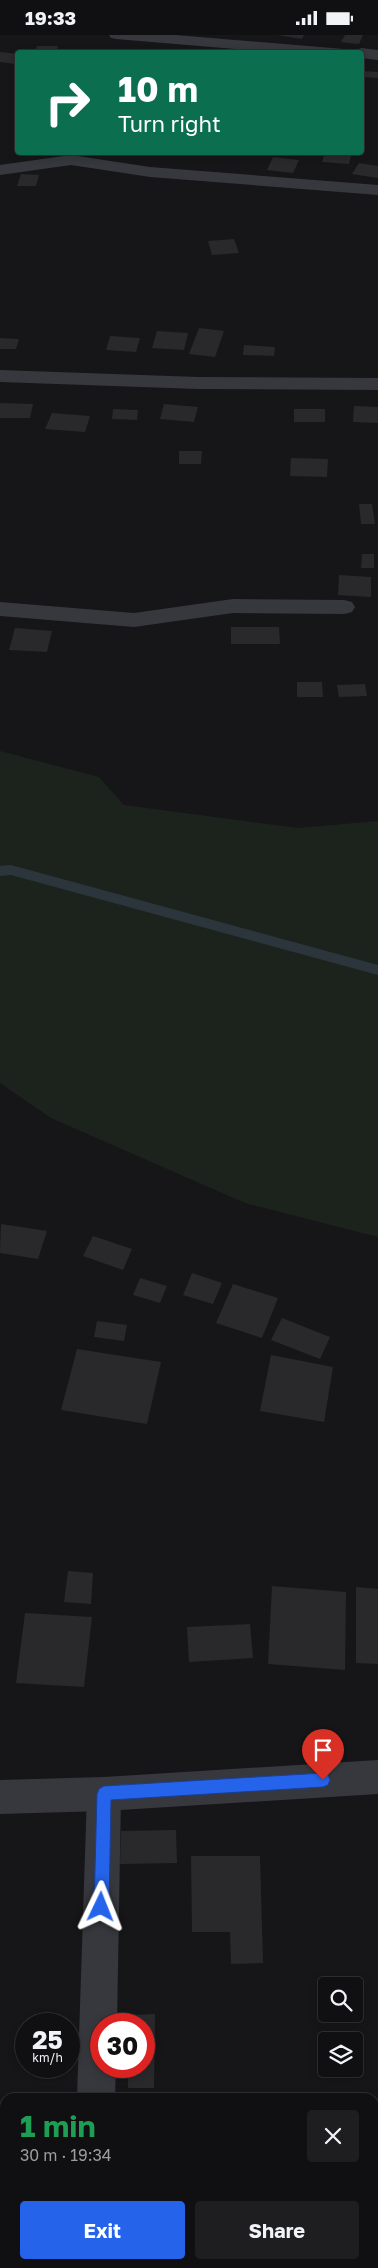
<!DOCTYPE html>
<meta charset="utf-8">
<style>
body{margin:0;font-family:"Golos Text",sans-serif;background:#1e1e20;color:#f1f3f6;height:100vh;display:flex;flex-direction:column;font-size:19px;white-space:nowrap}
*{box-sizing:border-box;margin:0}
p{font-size:16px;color:#9c9d9f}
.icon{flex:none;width:28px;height:28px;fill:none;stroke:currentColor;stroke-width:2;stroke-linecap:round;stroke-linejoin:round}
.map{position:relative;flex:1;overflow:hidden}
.drawer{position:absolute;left:0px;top:2058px;width:379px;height:176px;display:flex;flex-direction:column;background:#101012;border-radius:15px 15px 0 0;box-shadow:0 2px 8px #0003,0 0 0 1px #303032}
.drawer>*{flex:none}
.hud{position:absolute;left:15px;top:15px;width:349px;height:105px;border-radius:5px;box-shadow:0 2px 8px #0003,0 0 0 1px #303032;background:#0b6e4f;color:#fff;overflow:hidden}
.buttons{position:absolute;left:318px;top:1942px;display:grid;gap:10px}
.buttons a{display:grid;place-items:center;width:45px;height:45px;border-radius:5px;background:#101012;box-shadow:0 2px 8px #0003,0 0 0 1px #303032;font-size:25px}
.speed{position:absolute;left:15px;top:1978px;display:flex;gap:10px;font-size:25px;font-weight:700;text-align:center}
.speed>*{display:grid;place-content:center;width:65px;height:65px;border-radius:50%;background:#101012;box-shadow:0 2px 8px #0003,0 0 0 1px #303032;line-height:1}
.speed small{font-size:12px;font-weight:400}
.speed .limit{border:8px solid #d22;background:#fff;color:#111}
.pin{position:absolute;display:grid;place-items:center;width:42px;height:42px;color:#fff;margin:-51px -21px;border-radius:50% 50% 50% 0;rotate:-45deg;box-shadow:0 0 5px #0007}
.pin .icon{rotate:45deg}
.me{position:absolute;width:55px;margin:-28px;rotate:2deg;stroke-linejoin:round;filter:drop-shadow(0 0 4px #0008)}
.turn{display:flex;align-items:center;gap:18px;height:105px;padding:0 20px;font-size:22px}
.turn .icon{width:65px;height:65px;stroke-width:2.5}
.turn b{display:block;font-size:35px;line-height:42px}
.round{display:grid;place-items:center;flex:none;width:52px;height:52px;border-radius:5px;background:#1e1e20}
.head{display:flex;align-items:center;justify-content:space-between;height:85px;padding:0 20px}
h1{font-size:30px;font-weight:700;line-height:38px;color:#1e9e55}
.action{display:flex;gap:10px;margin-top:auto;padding:10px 20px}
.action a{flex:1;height:58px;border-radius:5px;background:#2563eb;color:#fff;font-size:20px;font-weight:700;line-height:58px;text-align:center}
.action a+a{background:#1e1e20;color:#f1f3f6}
.status{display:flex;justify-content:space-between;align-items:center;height:35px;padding:0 25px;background:#101012;direction:ltr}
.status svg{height:14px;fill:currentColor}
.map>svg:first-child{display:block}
</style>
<div class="status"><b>19:33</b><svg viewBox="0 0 49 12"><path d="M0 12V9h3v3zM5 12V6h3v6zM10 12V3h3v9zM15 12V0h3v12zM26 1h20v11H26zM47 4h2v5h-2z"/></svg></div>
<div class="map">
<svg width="378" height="2233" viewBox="0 0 378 2233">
<rect width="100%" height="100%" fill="#161618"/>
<!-- green -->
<path fill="#1c231d" d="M0 716 99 742 124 770 298 793 378 786V1202L245 1168 51 1083 0 1048Z"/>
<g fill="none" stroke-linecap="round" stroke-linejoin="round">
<!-- stream -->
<path fill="#2c353c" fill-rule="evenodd" d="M11 830 378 930V940L11 840 0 841V831Z"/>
</g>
<!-- building -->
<path fill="#29292c" d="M277 0H304L302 4Z
M345 0H363L359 9 341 7Z
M37 11H58L56 18H35Z
M0 17 18 19V25L15 29 0 27Z
M361 36 378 37V43L361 42Z
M325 118 351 121 349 129 322 127Z
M273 122 299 125 293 138 267 135Z
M359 128 378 131V143L352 139Z
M21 139 39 140 36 151H17Z
M234 204 239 218 212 220 208 206Z
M199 293 224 296 215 322 189 319Z
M157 296 188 298 184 315 152 313Z
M110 301 140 303 136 317 106 315Z
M0 303 19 304 16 314H0Z
M244 310 275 312 274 321 243 320Z
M0 368 33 369 30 383H0Z
M164 369 198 372 194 387 160 384Z
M354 371 378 372V388L353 387Z
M113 374 138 375 137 385 112 384Z
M294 374H325V387H294Z
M52 378 90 381 85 397 45 394Z
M179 416H202L201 429H179Z
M291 423 328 424 327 442 290 441Z
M359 469H372L375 489H361Z
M362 519H374V533H361Z
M339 540 371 542V562L338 560Z
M231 592H279L280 609H231Z
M15 593 52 596 47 617 9 615Z
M297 647H322L323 662H297Z
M365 649 367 661 339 662 337 650Z
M1 1189 47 1196 38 1224 0 1218Z
M93 1201 132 1214 123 1235 83 1221Z
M192 1238 222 1248 213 1269 183 1260Z
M140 1243 167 1251 160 1268 133 1260Z
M233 1249 278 1263 262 1303 216 1288Z
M282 1283 330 1302 320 1324 271 1305Z
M97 1286 127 1290 124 1306 94 1302Z
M77 1314 161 1327 147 1389 61 1375Z
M271 1320 333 1332 324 1387 260 1376Z
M68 1536 93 1538 91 1569 64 1567Z
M272 1551 346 1557 345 1635 268 1629Z
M356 1552 378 1554V1629L356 1628Z
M25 1578 92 1582 84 1652 16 1648Z
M250 1589 253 1623 189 1627 187 1592Z
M176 1795 177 1828 120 1829 121 1796Z
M191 1821H260L263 1928 231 1929 230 1897H192Z
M155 1979 154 2053H128V2031H144V1989H129V1980Z"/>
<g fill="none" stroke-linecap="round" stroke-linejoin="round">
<!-- minor -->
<path fill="#37383d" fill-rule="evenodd" d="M109 0H175L356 15 361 13 378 15V25L361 23V18H284L116 4 111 3Z
M71 120 150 132 378 150V160L150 142 71 130 0 140V130Z
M0 335 198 342 378 343V355L198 354 0 347Z
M233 564 344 565 352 567 355 572 352 577 344 579 233 578 134 592 0 581V567L134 578Z
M104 1742 116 1747 121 1759 117 1989H101V2031H116L115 2062H77L87 1759 92 1747Z
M71 2229H111V2233H71Z"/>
<!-- tertiary -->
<path fill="#37383d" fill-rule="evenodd" d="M378 1725V1759L104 1776 0 1779V1745L104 1742Z"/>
</g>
<!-- route -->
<path fill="#2563eb" stroke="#184099" d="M323 1738 328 1740 330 1745 328 1750 323 1752 111 1765 109 1872 106 1878 101 1880 96 1878 94 1872 97 1759 99 1754 104 1751Z"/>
</svg>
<div class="buttons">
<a><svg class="icon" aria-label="search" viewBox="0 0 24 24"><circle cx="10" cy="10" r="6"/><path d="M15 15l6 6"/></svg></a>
<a><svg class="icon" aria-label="layers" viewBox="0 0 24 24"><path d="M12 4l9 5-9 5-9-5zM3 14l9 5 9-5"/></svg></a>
</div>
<div class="speed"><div>25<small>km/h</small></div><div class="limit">30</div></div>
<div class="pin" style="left:323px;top:1745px;background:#d93025"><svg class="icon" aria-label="arrive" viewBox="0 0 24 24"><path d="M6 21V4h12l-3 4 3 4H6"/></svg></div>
<svg class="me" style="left:101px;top:1872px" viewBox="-20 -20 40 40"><path d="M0-17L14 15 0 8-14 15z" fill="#2563eb" stroke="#fff" stroke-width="4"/></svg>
<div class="hud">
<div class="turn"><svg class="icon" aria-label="right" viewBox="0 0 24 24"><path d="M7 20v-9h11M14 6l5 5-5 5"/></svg><div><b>10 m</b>Turn right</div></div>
</div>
<section class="drawer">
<div class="head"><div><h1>1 min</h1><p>30 m · 19:34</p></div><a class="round"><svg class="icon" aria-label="close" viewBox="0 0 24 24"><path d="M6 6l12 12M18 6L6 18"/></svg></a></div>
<div class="action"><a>Exit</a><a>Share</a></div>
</section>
</div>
